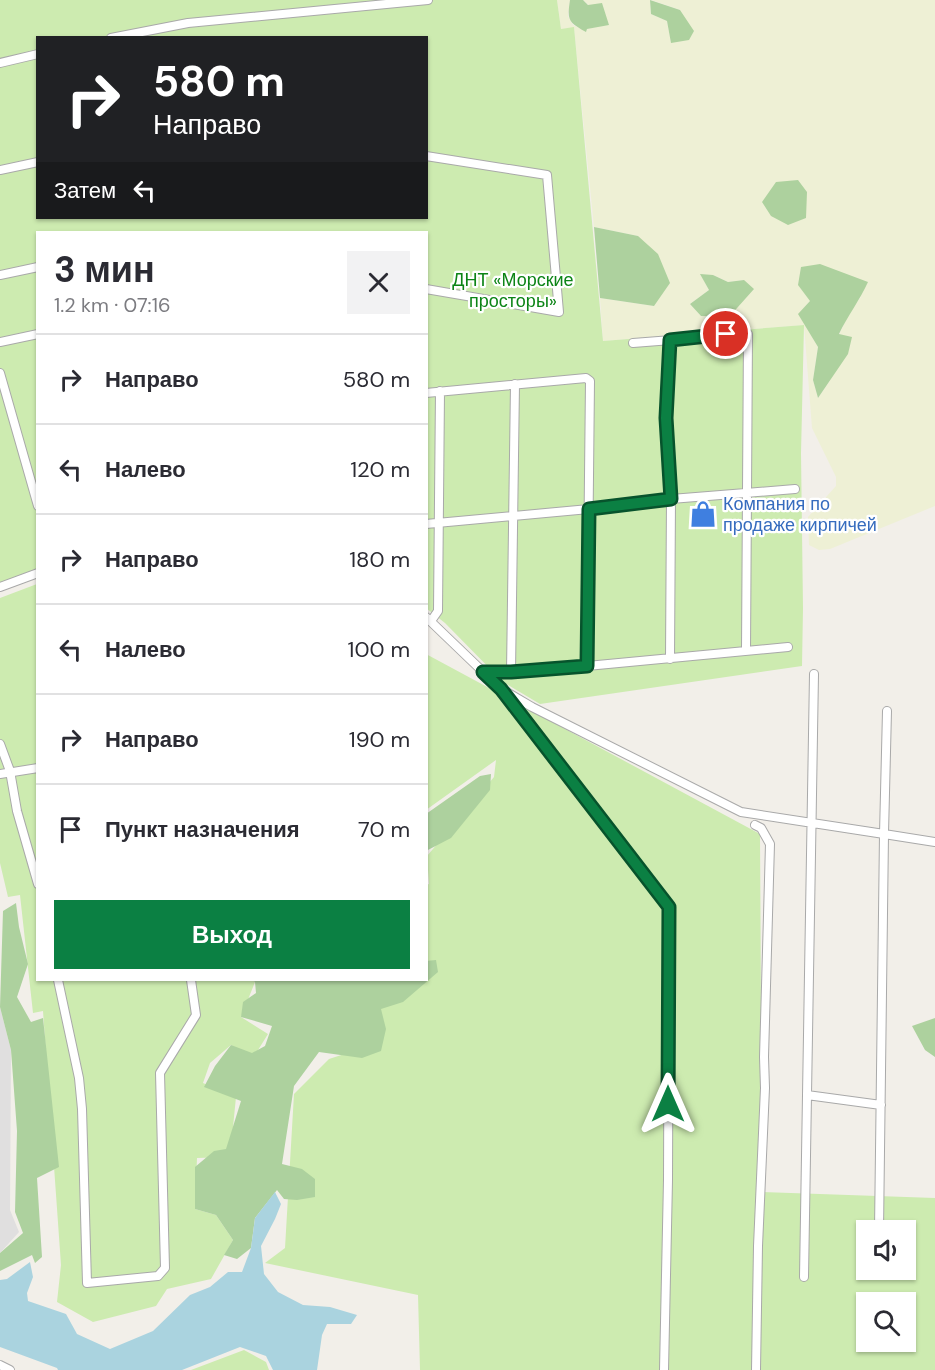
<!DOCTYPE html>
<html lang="ru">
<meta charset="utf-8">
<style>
body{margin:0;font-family:"DM Sans",sans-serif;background:#f2f2f3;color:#2b2b33;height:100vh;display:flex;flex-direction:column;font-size:22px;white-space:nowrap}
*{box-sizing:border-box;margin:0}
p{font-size:20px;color:#7c7c81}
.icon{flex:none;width:33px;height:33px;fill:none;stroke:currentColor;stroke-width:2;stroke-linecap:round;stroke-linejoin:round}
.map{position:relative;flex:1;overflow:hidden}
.side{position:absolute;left:36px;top:231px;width:392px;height:750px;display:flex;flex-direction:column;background:#fff;border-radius:0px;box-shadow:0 2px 4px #0004}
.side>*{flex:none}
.guide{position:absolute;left:36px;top:36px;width:392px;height:183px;border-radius:0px;box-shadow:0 2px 4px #0004;background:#202124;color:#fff;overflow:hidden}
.fabs{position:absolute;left:856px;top:1220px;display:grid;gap:12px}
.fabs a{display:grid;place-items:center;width:60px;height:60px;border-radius:0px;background:#fff;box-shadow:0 2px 4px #0004;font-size:30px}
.pin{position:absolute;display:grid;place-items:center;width:51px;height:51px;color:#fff;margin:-26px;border:3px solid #fff;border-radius:50%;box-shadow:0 2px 6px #0007}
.me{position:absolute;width:66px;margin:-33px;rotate:0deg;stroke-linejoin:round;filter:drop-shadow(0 0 4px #0008)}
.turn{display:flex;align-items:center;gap:21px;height:126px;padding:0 18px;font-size:27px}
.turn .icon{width:78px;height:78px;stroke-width:2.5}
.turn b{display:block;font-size:42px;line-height:51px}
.then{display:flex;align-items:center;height:57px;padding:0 18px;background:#0003;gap:12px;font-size:22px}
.round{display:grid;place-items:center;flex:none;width:63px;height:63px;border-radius:0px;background:#f2f2f3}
.summary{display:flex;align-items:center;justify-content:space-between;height:102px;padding:0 18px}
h1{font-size:36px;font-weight:700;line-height:45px}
.primary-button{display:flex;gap:12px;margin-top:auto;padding:12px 18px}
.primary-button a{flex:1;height:69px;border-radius:0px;background:#0b8043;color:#fff;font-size:24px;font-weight:700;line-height:69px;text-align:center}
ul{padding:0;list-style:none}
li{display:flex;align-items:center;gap:18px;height:90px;padding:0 18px;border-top:2px solid #e1e1e2}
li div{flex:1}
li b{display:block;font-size:22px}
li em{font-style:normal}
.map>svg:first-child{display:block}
</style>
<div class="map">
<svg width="935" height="1370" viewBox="0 0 935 1370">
<rect width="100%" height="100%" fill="#f2efe9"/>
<!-- residential -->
<path fill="#e0dfdf" d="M0 953V1007L11 1050 10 1210 19 1232 0 1253Z"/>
<!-- farmland -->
<path fill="#eef0d5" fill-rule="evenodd" d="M557 0H570L568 16 573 25 586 31 587 29 609 24 583 0H650L651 14 667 21 671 42 680 10 651 0H935V506L830 549 819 550 809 545 808 517 836 486V477L812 428 804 325 603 341 600 298 654 306 638 236 594 227 574 28 561 29ZM701 275H713L728 282 744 280 729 317 701 316 690 304 709 290ZM861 297 851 309 839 335 831 379 818 398 813 380 818 347 799 314 810 301Z"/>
<!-- grass -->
<path fill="#cdebb0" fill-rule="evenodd" d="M0 0H557L561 29 574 27 603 341 804 325 801 453 803 608 802 666 540 704 503 682 445 623 426 608V232H38L37 570 0 585ZM38 38H426V218H38Z
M37 584 38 980H252L255 982 241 1017 268 1034 253 1058 231 1045 210 1063 203 1083 236 1097 230 1157 197 1158 195 1209 216 1215 233 1240 211 1279 167 1289 156 1306 93 1322 57 1302 61 1265 43 1011 33 1013 20 895 8 897 0 863V598Z
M426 654 760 834 762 1192 935 1198V1370H420L418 1295 265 1263 285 1248 294 1094 329 1059 372 1045 370 980H426V885L429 884 427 856 494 777 496 760 426 810ZM867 1230H906V1269H867ZM867 1302H906V1341H867Z
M244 1350 266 1362 269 1370H191Z"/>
<!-- forest -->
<path fill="#add19e" d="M570 0H583L588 5 602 3 609 25 587 29 586 32C568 22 567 20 570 0Z
M650 0 680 10 694 31 689 40 671 43 667 21 651 14Z
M798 180 807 192 806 218 788 225 771 216 762 202 776 182Z
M594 227 638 236 658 254 670 283 654 306 600 298Z
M820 264 868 282C860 300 848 315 839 334L852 337 848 354 818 398 813 380 818 347 798 314 810 301 798 285 801 267Z
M700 274 713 275 728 282 744 280 754 289 729 317 701 316 690 304 709 290Z
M491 774 490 790 451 838 426 851V814L480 776Z
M16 903 19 927 28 964 17 997 31 1022 43 1018 59 1167 37 1178 42 1257 35 1263 32 1255 0 1271V1253L23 1233 15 1212 17 1131 11 1050 0 1007 3 911Z
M436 960 438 972 403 1002 381 1009 386 1029 381 1051 362 1058 319 1052 294 1086 282 1164 302 1169 315 1179V1197L297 1200 284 1199 277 1190 255 1218 251 1248 237 1259 224 1255 233 1240 216 1215 195 1209V1167L214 1151 226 1149 241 1101 204 1087 215 1066 231 1045 252 1053 265 1046 272 1026 241 1017 243 1002 256 993 255 982 252 980H426V961Z
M935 1018V1057L925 1050 912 1026Z"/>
<!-- water -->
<path fill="#aad3df" d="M275 1192 281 1204 275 1219 261 1246 264 1274 278 1292 303 1305 330 1307 357 1315 351 1324H327L322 1335 317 1370H273L266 1356 240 1347 182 1370H58L57 1368 0 1347V1280L7 1279 30 1262 33 1277 27 1293 28 1301 66 1314 77 1334 110 1349 153 1331 190 1295 210 1287 228 1272H242L251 1248 255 1218Z"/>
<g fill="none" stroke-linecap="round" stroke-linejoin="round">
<defs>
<path id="minor" d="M111 38 188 23 428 0
M0 63 38 54
M426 156 547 175 559 312 426 289
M0 170 38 162
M0 275 38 267
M670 340 666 418 671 499 670 659
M0 342 38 334
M633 343 748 334 746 651
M0 373 38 506
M426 393 586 378 590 381 587 666
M426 524 589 509 671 499 795 489
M0 587 38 573
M426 617 501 689 669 907 668 1180 664 1370
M431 621 438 611 440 391
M483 672H511L587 666 788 647
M511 672 515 384
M814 674 807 1095 881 1105
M505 691 532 707 741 812 884 834 879 1230
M887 711 884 834 935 842
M0 744 10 771 17 811 38 884
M0 774 38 768
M755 825 761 828 770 844 764 1057 765 1088 758 1246 756 1370
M58 980 79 1078 82 1109 87 1283 158 1276 165 1268 160 1073 196 1015 191 980
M804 1277 807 1095
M0 1365 10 1370"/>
</defs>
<!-- minor casing -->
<use href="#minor" stroke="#a9a9a9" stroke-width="10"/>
<!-- minor -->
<use href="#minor" stroke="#fff" stroke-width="8"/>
</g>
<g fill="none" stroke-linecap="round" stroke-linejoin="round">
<defs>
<path id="route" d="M668 1104 669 907 501 689 483 672H511L587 666 589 509 671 499 666 418 670 340 726 334"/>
</defs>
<!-- route casing -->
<use href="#route" stroke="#07532c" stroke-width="15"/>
<!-- route -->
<use href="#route" stroke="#0b8043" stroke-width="10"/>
</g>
<!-- icons -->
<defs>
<symbol id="shop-bare" viewBox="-9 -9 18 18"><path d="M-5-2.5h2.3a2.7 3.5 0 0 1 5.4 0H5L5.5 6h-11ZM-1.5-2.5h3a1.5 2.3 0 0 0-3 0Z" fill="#3f7fe0" stroke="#fff" stroke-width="2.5" paint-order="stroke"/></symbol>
</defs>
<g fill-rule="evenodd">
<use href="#shop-bare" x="684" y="495" width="38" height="38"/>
</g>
<g text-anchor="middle" stroke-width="4.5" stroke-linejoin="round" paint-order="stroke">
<!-- park labels -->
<g font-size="18" fill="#0c8416" stroke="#fff">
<text x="513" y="286">ДНТ «Морские<tspan x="513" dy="21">просторы»</tspan></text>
</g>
<!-- shop labels -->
<g font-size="18" fill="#366cbe" stroke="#fff" text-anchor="start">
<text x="723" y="510">Компания по<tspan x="723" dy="21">продаже кирпичей</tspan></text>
</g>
</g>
</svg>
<div class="fabs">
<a><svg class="icon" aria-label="sound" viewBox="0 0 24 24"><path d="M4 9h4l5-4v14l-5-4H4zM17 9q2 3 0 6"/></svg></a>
<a><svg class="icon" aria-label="search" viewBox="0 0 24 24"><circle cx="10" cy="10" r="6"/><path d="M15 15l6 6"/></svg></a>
</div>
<div class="pin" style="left:726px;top:334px;background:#d93025"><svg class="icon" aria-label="arrive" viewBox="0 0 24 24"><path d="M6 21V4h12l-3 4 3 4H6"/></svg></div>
<svg class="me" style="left:668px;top:1104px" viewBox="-20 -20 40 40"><path d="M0-17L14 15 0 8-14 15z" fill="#0b8043" stroke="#fff" stroke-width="4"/></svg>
<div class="guide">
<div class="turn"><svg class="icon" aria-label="right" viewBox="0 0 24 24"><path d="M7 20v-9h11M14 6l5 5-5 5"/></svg><div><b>580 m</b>Направо</div></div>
<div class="then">Затем<svg class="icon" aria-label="left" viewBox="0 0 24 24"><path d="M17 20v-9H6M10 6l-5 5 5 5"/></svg></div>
</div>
<section class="side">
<div class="summary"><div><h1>3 мин</h1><p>1.2 km · 07:16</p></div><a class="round"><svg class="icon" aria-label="close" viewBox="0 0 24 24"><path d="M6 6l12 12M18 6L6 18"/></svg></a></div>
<ul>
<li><svg class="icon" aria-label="right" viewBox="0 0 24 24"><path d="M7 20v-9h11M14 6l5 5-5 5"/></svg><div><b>Направо</b></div><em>580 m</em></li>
<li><svg class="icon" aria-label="left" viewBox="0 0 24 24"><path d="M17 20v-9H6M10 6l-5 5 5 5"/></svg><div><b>Налево</b></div><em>120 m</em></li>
<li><svg class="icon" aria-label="right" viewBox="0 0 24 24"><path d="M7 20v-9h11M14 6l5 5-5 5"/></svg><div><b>Направо</b></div><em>180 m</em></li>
<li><svg class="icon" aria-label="left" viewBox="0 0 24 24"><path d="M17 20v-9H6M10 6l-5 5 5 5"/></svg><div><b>Налево</b></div><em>100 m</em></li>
<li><svg class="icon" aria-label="right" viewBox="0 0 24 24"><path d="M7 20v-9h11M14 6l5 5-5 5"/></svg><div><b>Направо</b></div><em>190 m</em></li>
<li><svg class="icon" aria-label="arrive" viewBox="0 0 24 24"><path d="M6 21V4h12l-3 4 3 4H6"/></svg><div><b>Пункт назначения</b></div><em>70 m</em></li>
</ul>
<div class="primary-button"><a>Выход</a></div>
</section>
</div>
